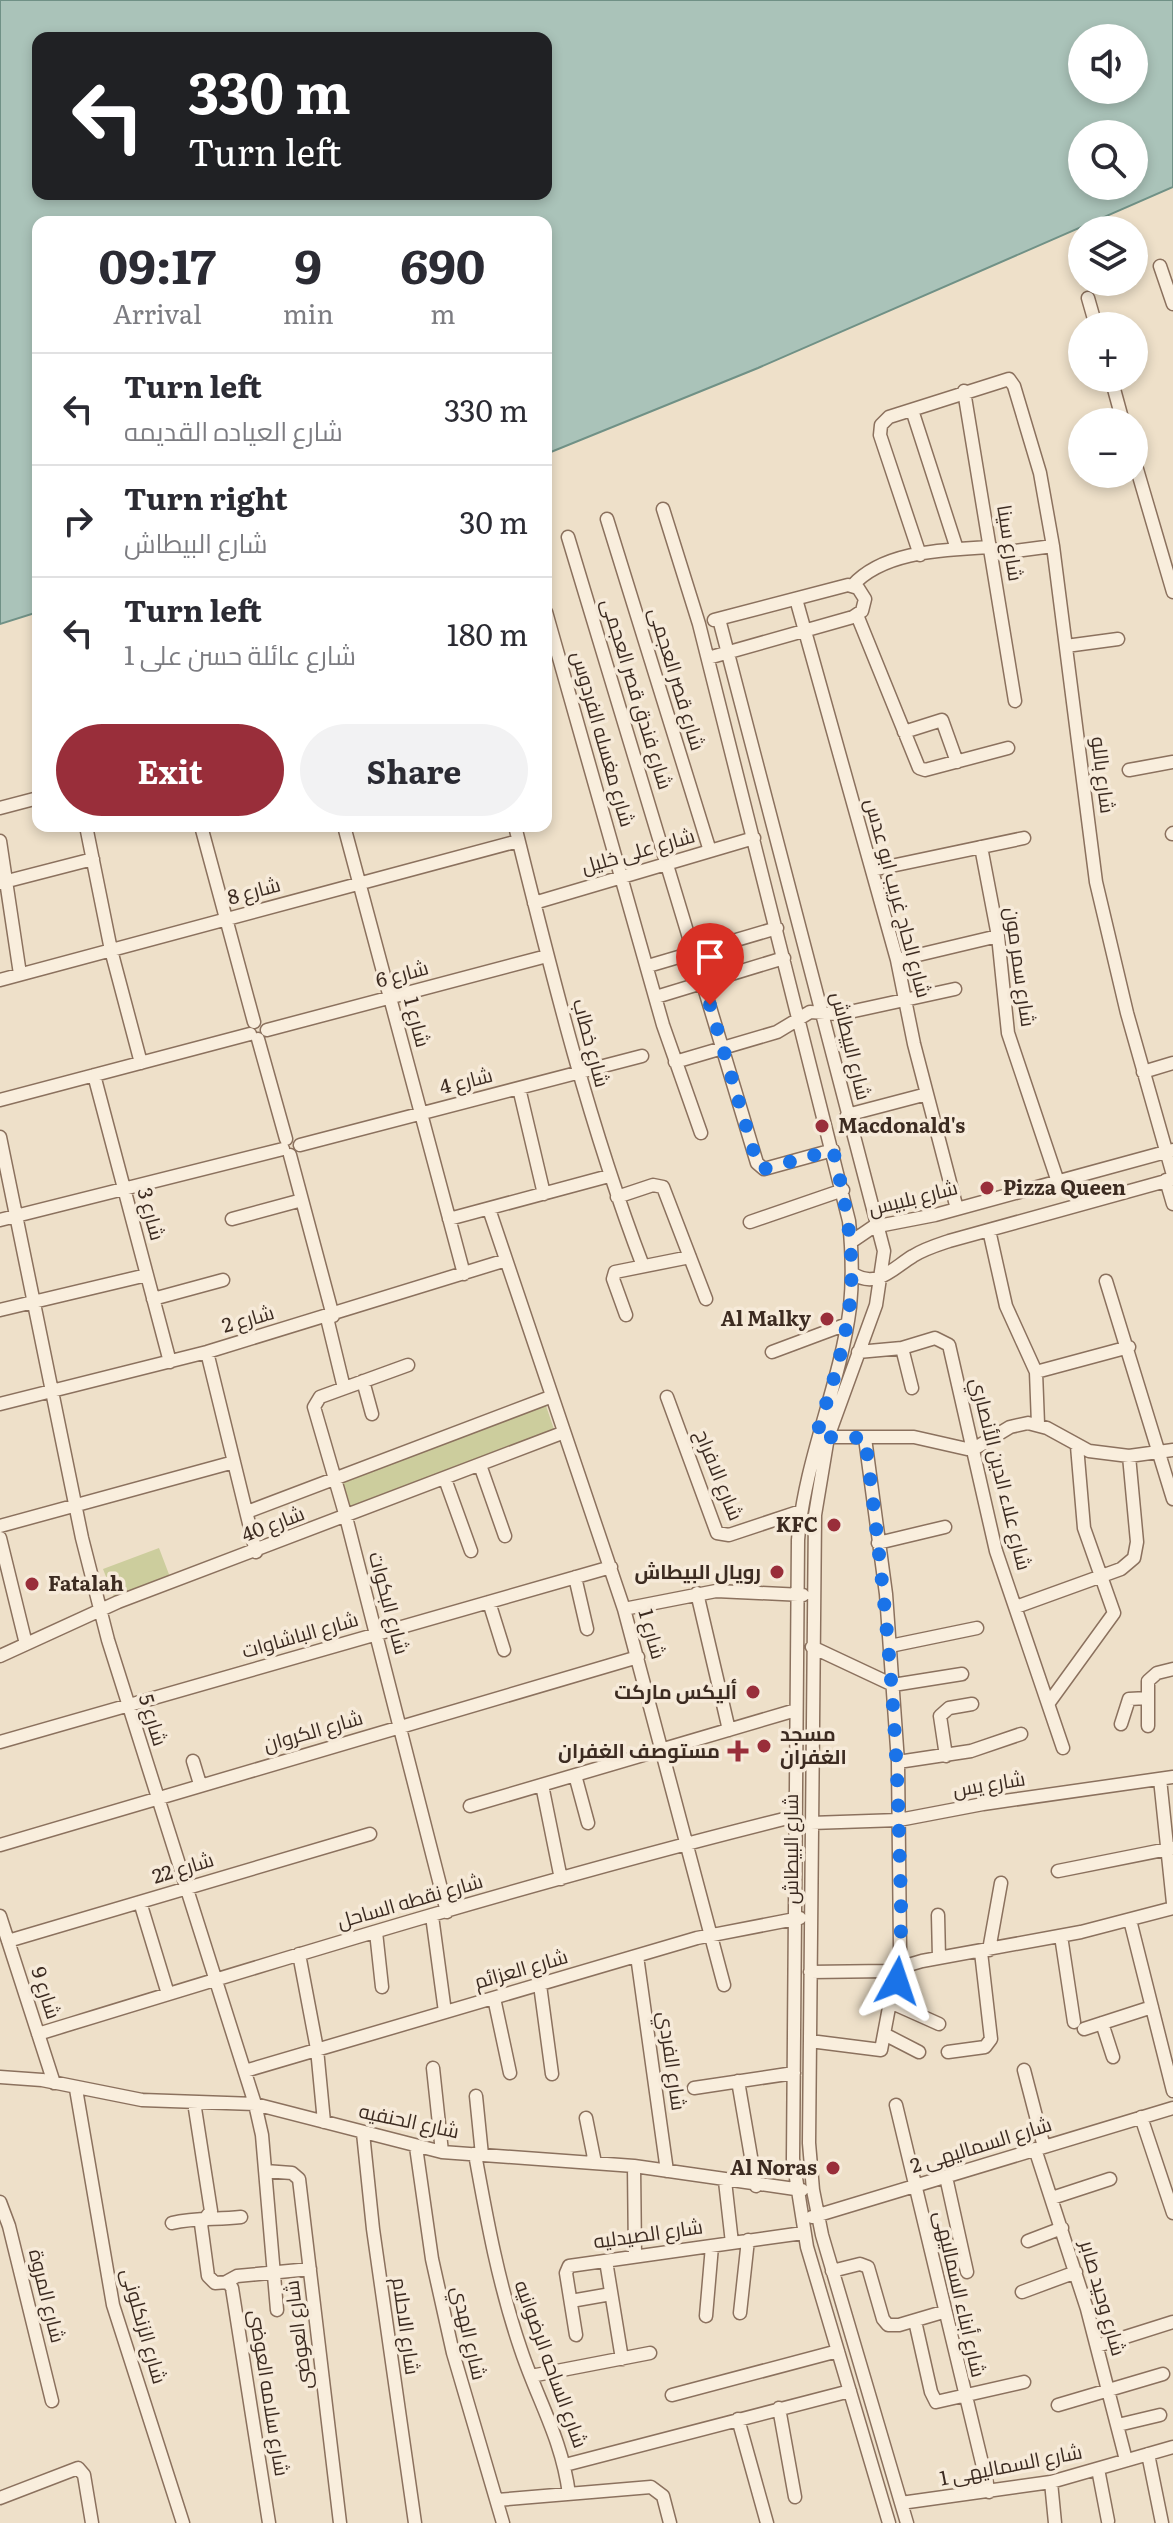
<!DOCTYPE html>
<meta charset="utf-8">
<style>
body{margin:0;font-family:Literata,Cairo,serif;background:#f2f2f3;color:#2b2b33;height:100vh;display:flex;flex-direction:column;font-size:30px;white-space:nowrap}
*{box-sizing:border-box;margin:0}
p{font-size:26px;color:#7c7c81}
.icon{flex:none;width:44px;height:44px;fill:none;stroke:currentColor;stroke-width:2;stroke-linecap:round;stroke-linejoin:round}
.map{position:relative;flex:1;overflow:hidden}
.panel{position:absolute;left:32px;top:216px;width:520px;height:616px;display:flex;flex-direction:column;background:#fff;border-radius:16px;box-shadow:0 4px 12px #0003}
.panel>*{flex:none}
.top-card{position:absolute;left:32px;top:32px;width:520px;height:168px;border-radius:16px;box-shadow:0 4px 12px #0003;background:#202124;color:#fff;overflow:hidden}
.tools{position:absolute;left:1068px;top:24px;display:grid;gap:16px}
.tools a{display:grid;place-items:center;width:80px;height:80px;border-radius:50%;background:#fff;box-shadow:0 4px 12px #0003;font-size:40px}
.pin{position:absolute;display:grid;place-items:center;width:68px;height:68px;color:#fff;margin:-82px -34px;border-radius:50% 50% 50% 0;rotate:-45deg;box-shadow:0 0 8px #0007}
.pin .icon{rotate:45deg}
.me{position:absolute;width:88px;margin:-44px;rotate:5deg;stroke-linejoin:round;filter:drop-shadow(0 0 6px #0008)}
.turn{display:flex;align-items:center;gap:28px;height:168px;padding:0 24px;font-size:36px}
.turn .icon{width:104px;height:104px;stroke-width:2.5}
.turn b{display:block;font-size:56px;line-height:68px}
.eta{display:flex;justify-content:space-evenly;align-items:center;height:136px;text-align:center}
.eta b{font-size:48px;font-weight:700;line-height:56px}
.button{display:flex;gap:16px;margin-top:auto;padding:16px 24px}
.button a{flex:1;height:92px;border-radius:48px;background:#992e3a;color:#fff;font-size:32px;font-weight:700;line-height:92px;text-align:center}
.button a+a{background:#f2f2f3;color:#2b2b33}
ul{padding:0;list-style:none}
li{display:flex;align-items:center;gap:24px;height:112px;padding:0 24px;border-top:2px solid #e1e1e2}
li div{flex:1}
li b{display:block;font-size:30px}
li em{font-style:normal}
.map>svg:first-child{display:block}
</style>
<div class="map">
<svg width="1173" height="2523" viewBox="0 0 1173 2523">
<rect width="100%" height="100%" fill="#eee0c9"/>
<!-- green -->
<path fill="#cccd9d" d="M545 1403 555 1432 351 1512 342 1481Z
M159 1548 170 1577 114 1597 103 1569Z"/>
<!-- water -->
<path fill="#aac3b9" stroke="#709186" stroke-width="2" fill-rule="evenodd" d="M0 0H1173V187L758 368 546 454V222H38V612L0 624ZM38 38H546V194H38ZM1082 38H1134V90H1082ZM1082 134H1134V186H1082Z"/>
<g fill="none" stroke-linecap="round" stroke-linejoin="round">
<defs>
<path id="minor" d="M1160 266 1173 304
M1088 298 1096 326
M1111 378 1123 422
M964 391 1015 701
M912 410 957 549
M1134 459 1173 592
M663 509 699 624 849 1221C852 1250 853 1278 850 1307 840 1386 805 1458 798 1540L793 2159 807 2247 889 2523
M607 519 710 851
M568 537 757 1163 764 1169 833 1150
M992 554 1053 546
M920 555 880 435 881 425 889 417 1009 379 1014 386 1040 473 1053 546 1096 882 1127 1013 1173 1175
M852 586C884 550 946 550 991 547
M796 599 897 960 914 1044 957 1209
M546 612 663 1025 701 1133
M857 615 919 768 925 770 1008 748
M719 619 884 1251 876 1305 828 1437 815 1515 809 2143 813 2190 822 2235 907 2523
M1066 646 1118 639
M708 658 853 617 862 611 865 599 858 588 848 585 714 620
M904 732 942 720 957 762
M1129 770 1173 762
M0 808 38 798
M86 826 111 950 141 1063
M201 826 254 1022
M344 826 464 1274
M515 826C552 975 588 1122 643 1266
M1172 834 1173 833
M0 841 20 974
M981 847 998 936 1008 1033 1058 1182
M872 870 1024 838
M0 883 93 859
M534 903 754 838
M897 960 998 936
M648 966 777 928
M0 980 518 841
M656 997 784 958
M267 1030 547 956
M258 1039 286 1139
M675 1062 777 1032 810 1012 840 1014 955 989
M1143 1072 1173 1063
M94 1075 170 1362
M519 1088 544 1194
M0 1100 250 1034
M847 1115 927 1094
M0 1137 82 1538 108 1640 255 2104 262 2135 277 2310
M300 1145 642 1056
M290 1155 333 1316
M1166 1180 1173 1204
M617 1197 653 1185 663 1187 706 1299
M489 1209 624 1609 724 1985
M232 1219 302 1200
M449 1219 609 1176
M0 1220 283 1149
M750 1222 843 1190
M989 1230 1006 1306 1036 1372 1038 1424
M851 1242 873 1227 935 1215 1173 1150
M852 1273C876 1290 893 1268 913 1256 924 1249 937 1245 949 1241L1173 1179
M1106 1281 1173 1499
M153 1299 223 1280
M0 1310 147 1275
M626 1315 613 1279 615 1272 690 1257
M327 1318 344 1388
M902 1348 912 1388
M207 1352 256 1552
M772 1352 847 1324
M858 1352 902 1348 935 1338 949 1345 996 1551 1063 1748
M408 1365 320 1397 314 1407 346 1517 447 1912
M1036 1372 1129 1347
M363 1381 372 1414
M667 1397 717 1533 729 1535 801 1511
M0 1404 207 1352 503 1261
M824 1437H914L967 1449 977 1447 1010 1427 1028 1423 1047 1428 1089 1451 1129 1456 1173 1450
M480 1465 505 1536
M445 1479 471 1551
M247 1512 550 1397
M0 1526 234 1462
M0 1538 26 1644
M878 1543 945 1527
M575 1577 587 1629
M697 1593 729 1730
M489 1602 504 1650
M1016 1607 1121 1569 1134 1558 1137 1542 1129 1456
M624 1609 716 1591 803 1595
M890 1646 977 1628
M812 1647 893 1685 962 1674
M0 1656 118 1602 562 1433
M1048 1704 1114 1613 1084 1528 1077 1446
M1121 1724 1129 1699 1148 1698
M1148 1726V1681L1157 1673 1173 1669
M0 1742 611 1567
M946 1756 940 1716 949 1708 972 1704
M193 1761 200 1784
M898 1762 971 1751 1021 1734
M575 1775 588 1823
M1160 1779 1173 1903
M542 1785 561 1879
M470 1806 796 1710
M811 1823 899 1820 983 1804 1173 1777
M0 1845 638 1657
M1058 1871 1173 1848
M140 1902 168 1994
M938 1915 939 1958
M0 1916 54 2083
M432 1916 445 2012
M1130 1920 1173 2091
M376 1932 382 1987
M1061 1936 1074 2022
M8 1941 370 1834
M989 1950 1001 1883
M299 1954 317 2049 324 2122
M637 1956 667 2171
M810 1972 888 1971 922 1961 1081 1932 1173 1908
M540 1985 552 2074
M494 1998 510 2073
M892 2003 939 2024
M1102 2023 1113 2057
M1084 2029 1152 2007
M38 2034C289 1957 541 1879 796 1816
M886 2035 919 2052
M810 2041 881 2050 900 1949 898 1762 886 1594 865 1438
M948 2052 985 2047 991 2039 981 1952
M433 2068 442 2152
M1024 2070 1044 2147
M245 2071 697 1938 800 1918
M0 2077 42 2080 142 2100 255 2104 442 2152 634 2166 802 2190
M738 2081 756 2186
M694 2088 794 2073
M76 2089 113 2305 183 2523
M476 2096 482 2155
M194 2102 211 2211 201 2224 208 2276 215 2283 228 2282 232 2288 269 2523
M896 2105 989 2492
M1141 2117 1173 2213
M586 2118 595 2163
M363 2133 373 2229 415 2523
M416 2147 432 2259 453 2353 503 2523
M1035 2149 1087 2309 1126 2460
M475 2154C487 2221 499 2286 521 2350 538 2401 562 2439 569 2494
M634 2166 635 2256
M265 2171 292 2173 299 2179 340 2523
M946 2177 967 2272
M725 2181 732 2243
M1052 2198 1110 2179
M0 2202 9 2226 52 2401
M812 2217 1173 2108
M172 2223C196 2217 217 2220 241 2217
M1028 2241 1062 2228
M606 2261 622 2359
M832 2271 860 2264 868 2267 883 2319 888 2325H899L943 2312
M226 2282 237 2276 310 2269
M1022 2292 1076 2272
M571 2301 611 2294
M740 2313 748 2240
M706 2316 712 2246
M915 2321 931 2392 936 2402 1024 2382
M576 2335 566 2273 569 2266 803 2233
M1097 2346 1173 2322
M531 2376 650 2353
M672 2395 838 2351
M1058 2405 1163 2374
M779 2408 795 2497
M738 2419 767 2523
M1118 2425 1160 2415
M1148 2454 1162 2523
M565 2465 850 2391
M1098 2469 1108 2521
M1051 2482 1055 2523
M0 2498 78 2468 84 2475 92 2523
M497 2500 651 2487 663 2496 670 2523
M901 2503 1051 2482 1173 2447"/>
</defs>
<!-- minor casing -->
<use href="#minor" stroke="#8b715e" stroke-width="15"/>
<!-- minor -->
<use href="#minor" stroke="#f9eedd" stroke-width="12"/>
</g>
<g fill="none" stroke-linecap="round" stroke-linejoin="round">
<!-- route -->
<path stroke="#1a73e8" stroke-width="14" stroke-dasharray="0 25.2" d="M710 1005 758 1166 764 1169 833 1150C847 1207 858 1264 847 1322 841 1361 827 1399 816 1437L865 1438C882 1570 896 1701 899 1834 900 1883 904 1933 897 1981"/>
</g>
<!-- markers -->
<g fill="#992e3a" stroke="#f6ead9" stroke-width="3">
<circle cx="822" cy="1126" r="8"/>
<circle cx="987" cy="1188" r="8"/>
<circle cx="827" cy="1319" r="8"/>
<circle cx="834" cy="1525" r="8"/>
<circle cx="777" cy="1572" r="8"/>
<circle cx="32" cy="1584" r="8"/>
<circle cx="753" cy="1692" r="8"/>
<circle cx="764" cy="1746" r="8"/>
<path d="M734 1739h8v8h8v8h-8v8h-8v-8h-8v-8h8z"/>
<circle cx="833" cy="2168" r="8"/>
</g>
<g text-anchor="middle" stroke-width="7" stroke-linejoin="round" paint-order="stroke">
<!-- street labels -->
<g font-size="20" fill="#3c2b21" stroke="#f6ead9">
<text transform="translate(1010 543) rotate(81)" y="7">شارع سينا</text>
<text transform="translate(677 679) rotate(73)" y="7">شارع قصر العجمى</text>
<text transform="translate(637 694) rotate(73)" y="7">شارع فندق قصر العجمى</text>
<text transform="translate(603 739) rotate(74)" y="7">شارع مغسله الفردوس</text>
<text transform="translate(1103 775) rotate(83)" y="7">شارع باللو</text>
<text transform="translate(638 851) rotate(-16)" y="7">شارع على خليل</text>
<text transform="translate(254 891) rotate(-15)" y="7">شارع 8</text>
<text transform="translate(898 898) rotate(75)" y="7">شارع الحاج غريب ابو عدس</text>
<text transform="translate(1020 967) rotate(82)" y="7">شارع سمر مون</text>
<text transform="translate(402 974) rotate(-15)" y="7">شارع 6</text>
<text transform="translate(417 1022) rotate(75)" y="7">شارع 1</text>
<text transform="translate(591 1043) rotate(75)" y="7">شارع خطاب</text>
<text transform="translate(851 1046) rotate(76)" y="7">شارع البيطاش</text>
<text transform="translate(466 1081) rotate(-14)" y="7">شارع 4</text>
<text transform="translate(913 1198) rotate(-14)" y="7">شارع بلبيس</text>
<text transform="translate(151 1214) rotate(75)" y="7">شارع 3</text>
<text transform="translate(248 1319) rotate(-16)" y="7">شارع 2</text>
<text transform="translate(1001 1474) rotate(76)" y="7">شارع علاء الدين الأنصاري</text>
<text transform="translate(719 1475) rotate(68)" y="7">شارع الافراح</text>
<text transform="translate(273 1524) rotate(-21)" y="7">شارع 40</text>
<text transform="translate(389 1603) rotate(75)" y="7">شارع البكوات</text>
<text transform="translate(652 1634) rotate(74)" y="7">شارع 1</text>
<text transform="translate(300 1635) rotate(-16)" y="7">شارع الباشاوات</text>
<text transform="translate(153 1720) rotate(73)" y="7">شارع 5</text>
<text transform="translate(313 1731) rotate(-16)" y="7">شارع الكروان</text>
<text transform="translate(989 1784) rotate(-9)" y="7">شارع يس</text>
<text transform="translate(791 1849) rotate(-90)" y="7">شارع البيطاش</text>
<text transform="translate(183 1868) rotate(-17)" y="7">شارع 22</text>
<text transform="translate(410 1901) rotate(-16)" y="7">شارع نقطه الساحل</text>
<text transform="translate(521 1969) rotate(-16)" y="7">شارع العزائم</text>
<text transform="translate(46 1993) rotate(72)" y="7">شارع 9</text>
<text transform="translate(672 2061) rotate(82)" y="7">شارع الفردي</text>
<text transform="translate(409 2121) rotate(12)" y="7">شارع الحنفيه</text>
<text transform="translate(981 2145) rotate(-17)" y="7">شارع السماليهى 2</text>
<text transform="translate(648 2234) rotate(-8)" y="7">شارع الصيدليه</text>
<text transform="translate(960 2294) rotate(77)" y="7">شارع أبناء السماليهى</text>
<text transform="translate(47 2296) rotate(76)" y="7">شارع المروة</text>
<text transform="translate(1103 2298) rotate(74)" y="7">شارع وحيد صابر</text>
<text transform="translate(144 2326) rotate(74)" y="7">شارع الزنكلونى</text>
<text transform="translate(406 2326) rotate(82)" y="7">شارع الاحلام</text>
<text transform="translate(469 2333) rotate(77)" y="7">شارع الهدي</text>
<text transform="translate(298 2335) rotate(-97)" y="7">شارع العوضى</text>
<text transform="translate(551 2364) rotate(70)" y="7">شارع الساحه الرضوانيه</text>
<text transform="translate(269 2393) rotate(81)" y="7">شارع سلامه العوضى</text>
<text transform="translate(1011 2465) rotate(-11)" y="7">شارع السماليهى 1</text>
</g>
<!-- poi labels -->
<g font-size="20" font-weight="bold" fill="#3c2b21" stroke="#f6ead9" text-anchor="end">
<text x="838" y="1133" text-anchor="start">Macdonald's</text>
<text x="1003" y="1195" text-anchor="start">Pizza Queen</text>
<text x="811" y="1326">Al Malky</text>
<text x="818" y="1532">KFC</text>
<text x="761" y="1579">رويال البيطاش</text>
<text x="48" y="1591" text-anchor="start">Fatalah</text>
<text x="737" y="1699">أليكس ماركت</text>
<text x="780" y="1741" text-anchor="start">مسجد<tspan x="780" dy="23">الغفران</tspan></text>
<text x="720" y="1758">مستوصف الغفران</text>
<text x="817" y="2175">Al Noras</text>
</g>
</g>
</svg>
<div class="tools">
<a><svg class="icon" aria-label="sound" viewBox="0 0 24 24"><path d="M4 9h4l5-4v14l-5-4H4zM17 9q2 3 0 6"/></svg></a>
<a><svg class="icon" aria-label="search" viewBox="0 0 24 24"><circle cx="10" cy="10" r="6"/><path d="M15 15l6 6"/></svg></a>
<a><svg class="icon" aria-label="layers" viewBox="0 0 24 24"><path d="M12 4l9 5-9 5-9-5zM3 14l9 5 9-5"/></svg></a>
<a>+</a>
<a>−</a>
</div>
<div class="pin" style="left:710px;top:1005px;background:#d93025"><svg class="icon" aria-label="arrive" viewBox="0 0 24 24"><path d="M6 21V4h12l-3 4 3 4H6"/></svg></div>
<svg class="me" style="left:897px;top:1981px" viewBox="-20 -20 40 40"><path d="M0-17L14 15 0 8-14 15z" fill="#1a73e8" stroke="#fff" stroke-width="4"/></svg>
<div class="top-card">
<div class="turn"><svg class="icon" aria-label="left" viewBox="0 0 24 24"><path d="M17 20v-9H6M10 6l-5 5 5 5"/></svg><div><b>330 m</b>Turn left</div></div>
</div>
<section class="panel">
<div class="eta">
<div><b>09:17</b><p>Arrival</p></div>
<div><b>9</b><p>min</p></div>
<div><b>690</b><p>m</p></div>
</div>
<ul>
<li><svg class="icon" aria-label="left" viewBox="0 0 24 24"><path d="M17 20v-9H6M10 6l-5 5 5 5"/></svg><div><b>Turn left</b><p>شارع العياده القديمه</p></div><em>330 m</em></li>
<li><svg class="icon" aria-label="right" viewBox="0 0 24 24"><path d="M7 20v-9h11M14 6l5 5-5 5"/></svg><div><b>Turn right</b><p>شارع البيطاش</p></div><em>30 m</em></li>
<li><svg class="icon" aria-label="left" viewBox="0 0 24 24"><path d="M17 20v-9H6M10 6l-5 5 5 5"/></svg><div><b>Turn left</b><p>شارع عائلة حسن على 1</p></div><em>180 m</em></li>
</ul>
<div class="button"><a>Exit</a><a>Share</a></div>
</section>
</div>
